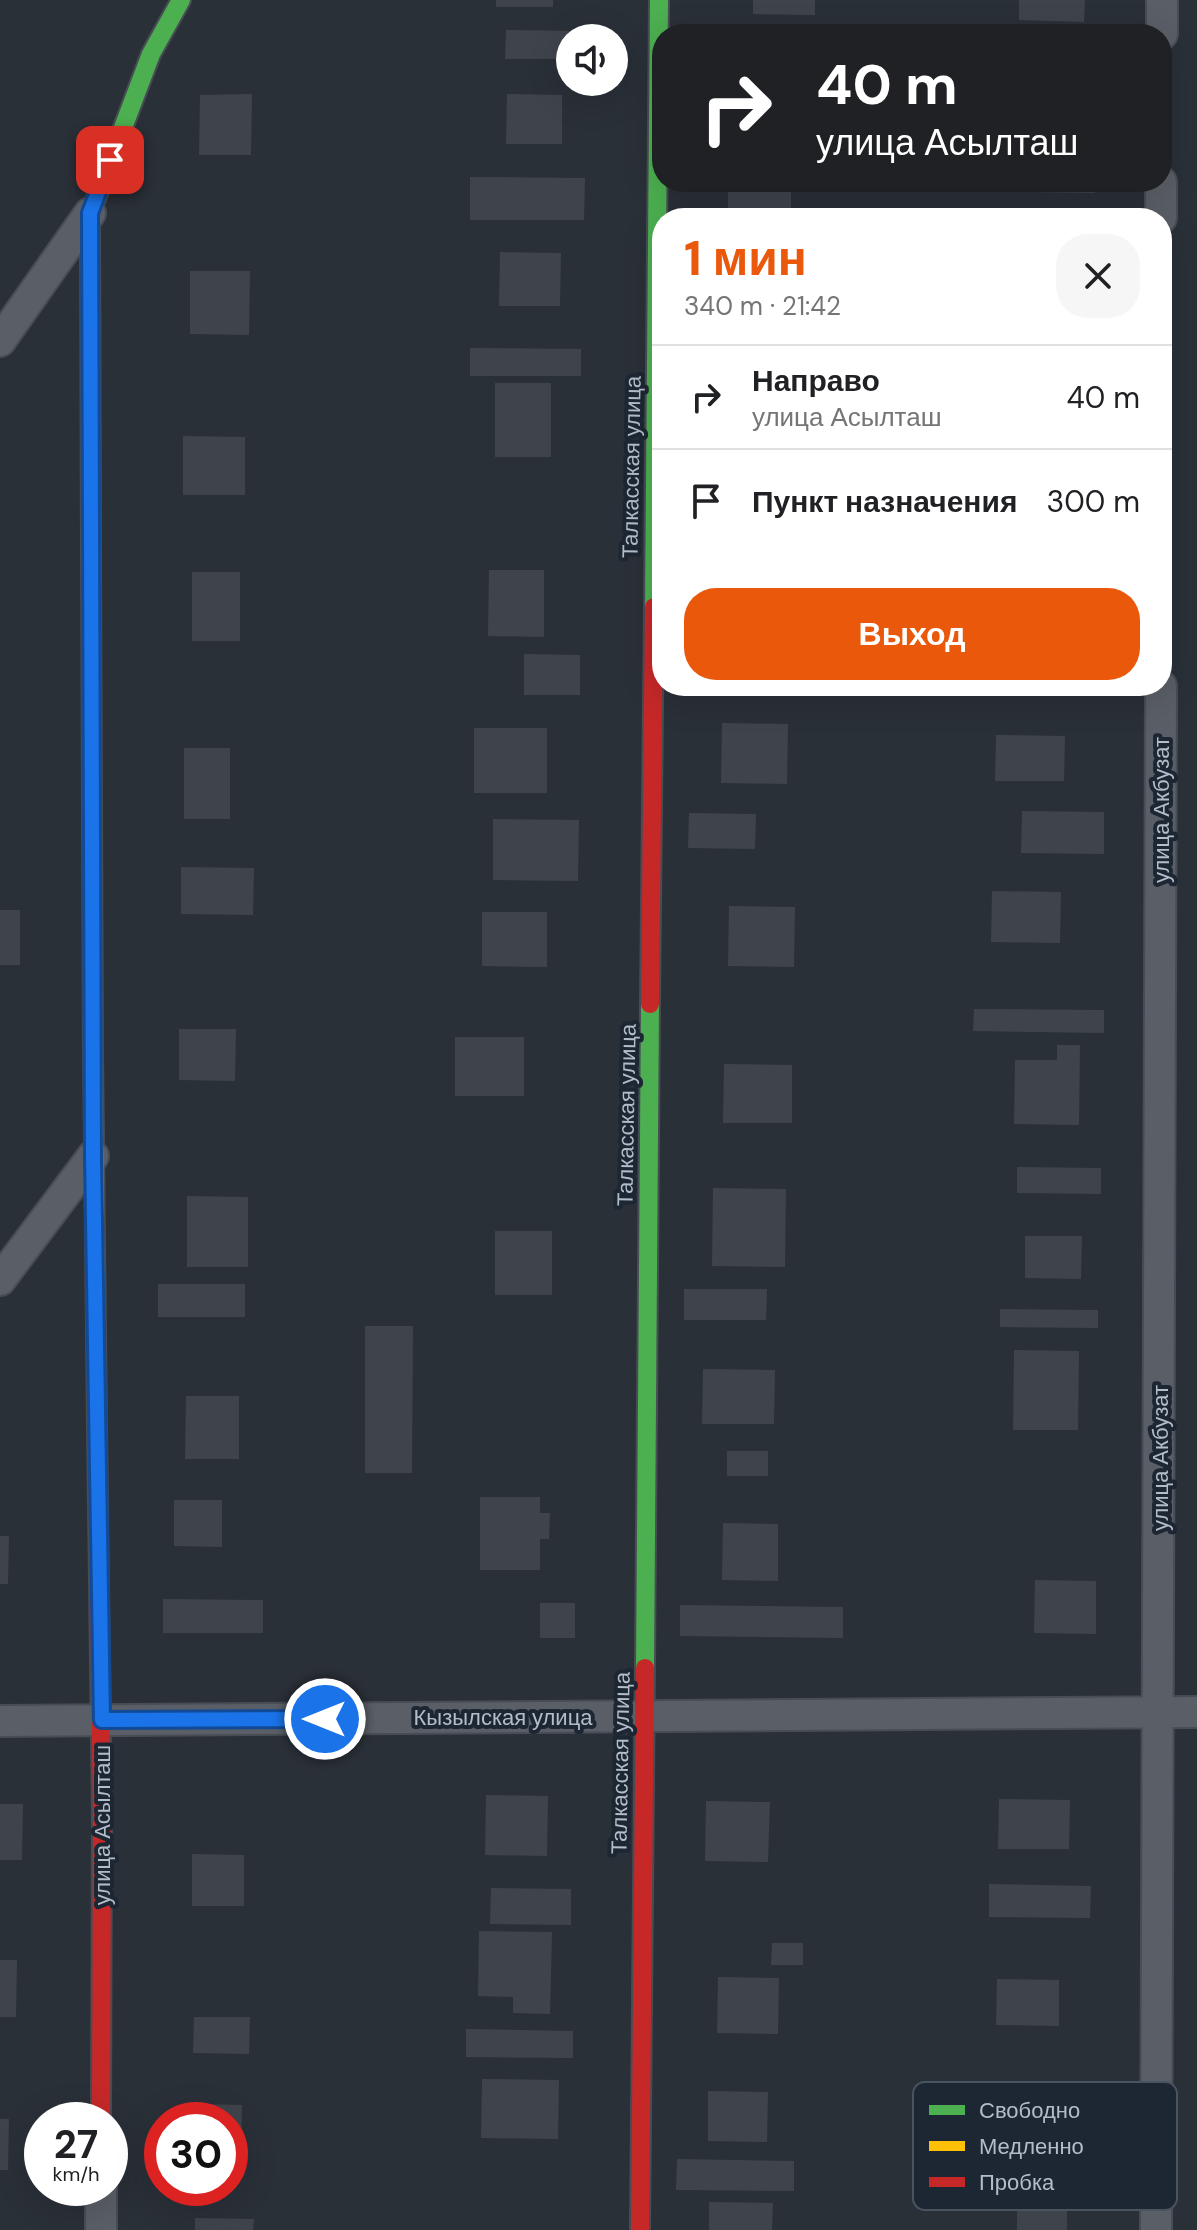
<!DOCTYPE html>
<html lang="ru">
<meta charset="utf-8">
<style>
body{margin:0;font-family:"DM Sans",sans-serif;background:#f6f6f6;color:#202124;height:100vh;display:flex;flex-direction:column;font-size:30px;white-space:nowrap}
*{box-sizing:border-box;margin:0}
p{font-size:26px;color:#757577}
.icon{flex:none;width:44px;height:44px;fill:none;stroke:currentColor;stroke-width:2;stroke-linecap:round;stroke-linejoin:round}
.map{position:relative;flex:1;overflow:hidden}
.side{position:absolute;left:652px;top:208px;width:520px;height:488px;display:flex;flex-direction:column;background:#fff;border-radius:32px;box-shadow:0 8px 32px #0002}
.side>*{flex:none}
.top-card{position:absolute;left:652px;top:24px;width:520px;height:168px;border-radius:32px;box-shadow:0 8px 32px #0002;background:#202124;color:#fff;overflow:hidden}
.fabs{position:absolute;left:556px;top:24px;display:grid;gap:16px}
.fabs a{display:grid;place-items:center;width:72px;height:72px;border-radius:50%;background:#fff;box-shadow:0 8px 32px #0002;font-size:40px}
.speed{position:absolute;left:24px;top:2102px;display:flex;gap:16px;font-size:40px;font-weight:700;text-align:center}
.speed>*{display:grid;place-content:center;width:104px;height:104px;border-radius:50%;background:#fff;box-shadow:0 8px 32px #0002;line-height:1}
.speed small{font-size:20px;font-weight:400}
.speed .limit{border:12px solid #d22;background:#fff;color:#111}
.pin{position:absolute;display:grid;place-items:center;width:68px;height:68px;color:#fff;margin:-34px;border-radius:16px;box-shadow:0 4px 12px #0006}
.me{position:absolute;width:88px;margin:-44px;rotate:270deg;stroke-linejoin:round;filter:drop-shadow(0 0 6px #0008)}
.turn{display:flex;align-items:center;gap:28px;height:168px;padding:0 32px;font-size:36px}
.turn .icon{width:104px;height:104px;stroke-width:2.5}
.turn b{display:block;font-size:56px;line-height:68px}
.round{display:grid;place-items:center;flex:none;width:84px;height:84px;border-radius:32px;background:#f6f6f6}
.overview{display:flex;align-items:center;justify-content:space-between;height:136px;padding:0 32px}
h1{font-size:48px;font-weight:800;line-height:60px;color:#ea580c}
.primary-button{display:flex;gap:16px;margin-top:auto;padding:16px 32px}
.primary-button a{flex:1;height:92px;border-radius:32px;background:#ea580c;color:#fff;font-size:32px;font-weight:800;line-height:92px;text-align:center}
ul{padding:0;list-style:none}
li{display:flex;align-items:center;gap:24px;height:104px;padding:0 32px;border-top:2px solid #e0e0e0}
li div{flex:1}
li b{display:block;font-size:30px}
li em{font-style:normal}
.map>svg:first-child{display:block}
</style>
<div class="map">
<svg width="1197" height="2230" viewBox="0 0 1197 2230">
<rect width="100%" height="100%" fill="#2a3038"/>
<!-- building -->
<path fill="#3f444c" d="M496 0H553V7H496Z
M753 0H815V15L753 14Z
M1019 0H1085L1084 22 1019 20Z
M506 30 586 31V38H570V59H505Z
M252 94 251 155H199L200 95Z
M507 94 562 95V144H506Z
M470 177 585 178 584 220H470Z
M728 182H791V218H728Z
M1026 182H1095V193L1026 192Z
M500 252 561 253 560 306H499Z
M190 271H250L249 335 190 334Z
M470 348 581 349V376H470Z
M495 383H551V457H495Z
M183 436 245 437V495H183Z
M489 570H544V637L488 636Z
M192 572H240V641H192Z
M524 654 580 655V695H524Z
M722 723 788 724 787 784 721 783Z
M474 728H547V793H474Z
M996 735 1065 736 1064 781H995Z
M184 748H230V819H184Z
M1022 811 1104 812V854L1021 853Z
M689 813 756 814 755 849 688 848Z
M493 819 579 820 578 881 493 880Z
M181 867 254 868 253 915 181 914Z
M992 891 1061 892 1060 943 991 942Z
M729 906 795 907 794 967 728 966Z
M0 910H20V965H0Z
M482 912H547V967L482 966Z
M974 1009 1104 1010V1033L973 1031Z
M179 1029H236L235 1081 179 1080Z
M455 1037H524V1096H455Z
M1057 1045H1080L1079 1125 1014 1124 1015 1060H1057Z
M724 1064 792 1065V1123H723Z
M1017 1167 1101 1168V1194L1017 1193Z
M713 1188 786 1189 785 1267 712 1266Z
M187 1196 248 1197V1267H187Z
M495 1231H552V1295H495Z
M1025 1236H1082L1081 1279 1025 1278Z
M158 1284H245V1317H158Z
M684 1289H767L766 1320H684Z
M1000 1309 1098 1310V1328L1000 1327Z
M365 1326H413L412 1473H365Z
M1014 1350 1079 1351 1078 1430H1013Z
M703 1369 775 1370 774 1424H702Z
M186 1396H239V1459H185Z
M727 1451H768V1476H727Z
M480 1497H540V1513H550L549 1539H540V1570H480Z
M174 1500H222V1547L174 1546Z
M723 1523 778 1524V1581L722 1580Z
M0 1536H9L8 1584H0Z
M1035 1580 1096 1581V1634L1034 1633Z
M163 1599 263 1600V1633H163Z
M540 1603H575V1638H540Z
M680 1605 843 1607V1638L680 1636Z
M486 1795 548 1796 547 1856 485 1855Z
M999 1799 1070 1800 1069 1849H998Z
M706 1801 770 1802 768 1862 705 1861Z
M0 1804H23L22 1860H0Z
M192 1854 244 1855V1906H192Z
M989 1884 1091 1886 1090 1918 989 1917Z
M491 1888 571 1889V1925L490 1924Z
M479 1931 552 1932 550 2014 513 2013V1997L478 1996Z
M772 1943H803V1965H771Z
M0 1960H17L16 2017H0Z
M718 1977 779 1978 778 2034 717 2033Z
M997 1979 1059 1980V2026L996 2025Z
M194 2017H250L249 2054 193 2053Z
M466 2029 573 2031V2058L466 2057Z
M482 2079 559 2080 558 2139 481 2138Z
M708 2091 768 2092 767 2142 708 2141Z
M198 2104 242 2105 241 2169H230V2120H198Z
M0 2119H9L8 2170H0Z
M677 2159 794 2161V2191L676 2190Z
M709 2202 773 2203 772 2230H709Z
M1017 2211H1067V2230H1017Z
M195 2218 254 2219 253 2230H195Z"/>
<g fill="none" stroke-linecap="round" stroke-linejoin="round">
<defs>
<path id="street" d="M1162 34V0
M1161 218V182
M0 341 90 213
M0 1280 93 1156
M0 1721 1197 1712
M101 2230V2188
M1156 2230 1161 686"/>
<path id="fast" d="M99 191 151 54 181 0
M654 607 659 0
M645 1668 650 1004"/>
<path id="slow" d="M91 559 90 213 99 191
M93 1052 97 1426"/>
<path id="jam" d="M91 559 93 1052
M650 1004 654 607
M97 1426 102 1817 101 2120
M640 2230 645 1668"/>
</defs>
<!-- street casing -->
<use href="#street" stroke="#484c55" stroke-width="34"/>
<!-- fast casing -->
<use href="#fast" stroke="#484c55" stroke-width="22"/>
<!-- slow casing -->
<use href="#slow" stroke="#484c55" stroke-width="22"/>
<!-- jam casing -->
<use href="#jam" stroke="#484c55" stroke-width="22"/>
<!-- street -->
<use href="#street" stroke="#5a5e66" stroke-width="30"/>
<!-- fast -->
<use href="#fast" stroke="#4caf50" stroke-width="18"/>
<!-- slow -->
<use href="#slow" stroke="#ffc107" stroke-width="18"/>
<!-- jam -->
<use href="#jam" stroke="#c62828" stroke-width="18"/>
</g>
<g fill="none" stroke-linecap="round" stroke-linejoin="round">
<defs>
<path id="route" d="M110 160 90 213 93 1156 102 1720 325 1719"/>
</defs>
<!-- route casing -->
<use href="#route" stroke="#114b97" stroke-width="20"/>
<!-- route -->
<use href="#route" stroke="#1a73e8" stroke-width="14"/>
</g>
<g text-anchor="middle" stroke-width="8" stroke-linejoin="round" paint-order="stroke">
<!-- street labels -->
<g font-size="22" fill="#b4bcc9" stroke="#1d2633">
<text transform="translate(631 467) rotate(-89)" y="8">Талкасская улица</text>
<text transform="translate(1161 810) rotate(-90)" y="8">улица Акбузат</text>
<text transform="translate(626 1115) rotate(-89)" y="8">Талкасская улица</text>
<text transform="translate(1160 1458) rotate(-90)" y="8">улица Акбузат</text>
<text x="503" y="1725">Кызылская улица</text>
<text transform="translate(620 1763) rotate(-89)" y="8">Талкасская улица</text>
<text transform="translate(102 1825) rotate(-90)" y="8">улица Асылташ</text>
</g>
</g>
<!-- legend -->
<rect x="913" y="2082" width="264" height="128" rx="12" fill="#1d2633" stroke="#4a5360" stroke-width="2"/>
<rect x="929" y="2105" width="36" height="10" fill="#4caf50"/>
<rect x="929" y="2141" width="36" height="10" fill="#ffc107"/>
<rect x="929" y="2177" width="36" height="10" fill="#c62828"/>
<g font-size="22" fill="#b4bcc9">
<text x="979" y="2118">Свободно</text>
<text x="979" y="2154">Медленно</text>
<text x="979" y="2190">Пробка</text>
</g>
</svg>
<div class="fabs">
<a><svg class="icon" aria-label="sound" viewBox="0 0 24 24"><path d="M4 9h4l5-4v14l-5-4H4zM17 9q2 3 0 6"/></svg></a>
</div>
<div class="speed"><div>27<small>km/h</small></div><div class="limit">30</div></div>
<div class="pin" style="left:110px;top:160px;background:#d93025"><svg class="icon" aria-label="arrive" viewBox="0 0 24 24"><path d="M6 21V4h12l-3 4 3 4H6"/></svg></div>
<svg class="me" style="left:325px;top:1719px" viewBox="-20 -20 40 40"><circle r="17" fill="#1a73e8" stroke="#fff" stroke-width="3"/><path d="M0-11L8 9 0 5-8 9z" fill="#fff"/></svg>
<div class="top-card">
<div class="turn"><svg class="icon" aria-label="right" viewBox="0 0 24 24"><path d="M7 20v-9h11M14 6l5 5-5 5"/></svg><div><b>40 m</b>улица Асылташ</div></div>
</div>
<section class="side">
<div class="overview"><div><h1>1 мин</h1><p>340 m · 21:42</p></div><a class="round"><svg class="icon" aria-label="close" viewBox="0 0 24 24"><path d="M6 6l12 12M18 6L6 18"/></svg></a></div>
<ul>
<li><svg class="icon" aria-label="right" viewBox="0 0 24 24"><path d="M7 20v-9h11M14 6l5 5-5 5"/></svg><div><b>Направо</b><p>улица Асылташ</p></div><em>40 m</em></li>
<li><svg class="icon" aria-label="arrive" viewBox="0 0 24 24"><path d="M6 21V4h12l-3 4 3 4H6"/></svg><div><b>Пункт назначения</b></div><em>300 m</em></li>
</ul>
<div class="primary-button"><a>Выход</a></div>
</section>
</div>
